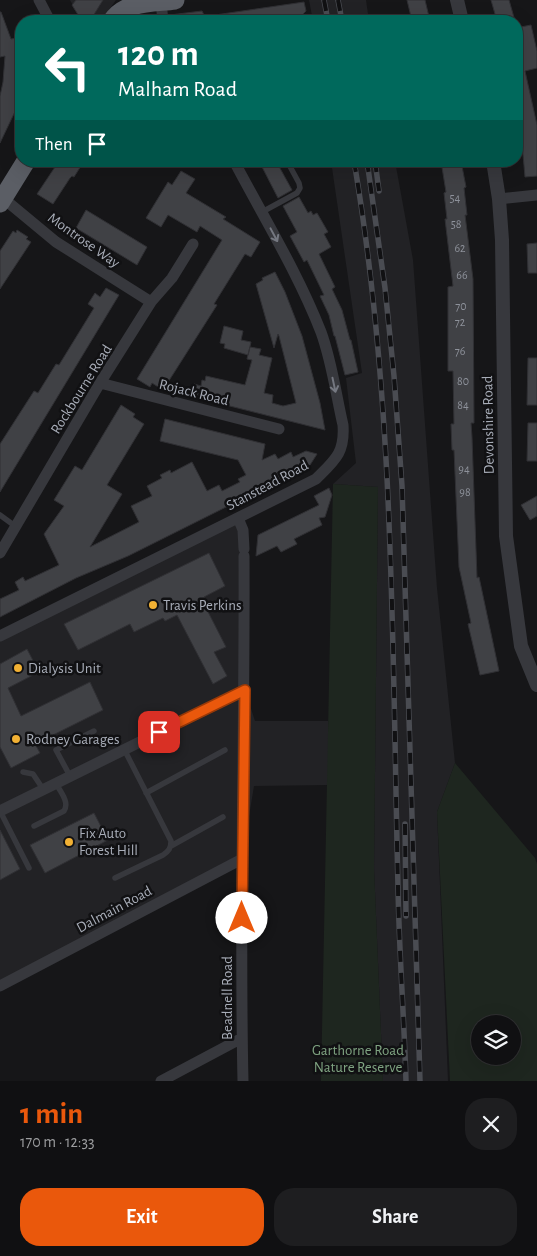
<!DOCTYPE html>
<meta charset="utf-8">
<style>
body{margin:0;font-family:"Alegreya Sans",sans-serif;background:#1e1e20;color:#f1f3f6;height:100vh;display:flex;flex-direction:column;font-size:19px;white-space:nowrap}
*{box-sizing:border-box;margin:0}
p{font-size:16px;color:#9c9d9f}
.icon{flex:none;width:28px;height:28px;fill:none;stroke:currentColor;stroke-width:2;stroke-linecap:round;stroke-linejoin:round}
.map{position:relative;height:1081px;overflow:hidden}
.panel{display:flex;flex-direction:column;background:#101012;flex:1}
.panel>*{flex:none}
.banner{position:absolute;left:15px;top:15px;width:508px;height:152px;border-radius:20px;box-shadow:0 5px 20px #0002,0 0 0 1px #303032;background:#00695c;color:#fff;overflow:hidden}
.controls{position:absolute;left:471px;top:1015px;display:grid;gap:10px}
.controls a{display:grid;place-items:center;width:50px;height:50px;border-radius:50%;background:#101012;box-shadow:0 5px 20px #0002,0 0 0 1px #303032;font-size:25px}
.pin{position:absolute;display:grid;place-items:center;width:42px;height:42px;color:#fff;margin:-21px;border-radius:10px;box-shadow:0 2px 8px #0006}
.me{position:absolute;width:55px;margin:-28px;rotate:0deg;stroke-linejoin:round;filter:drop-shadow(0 0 4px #0008)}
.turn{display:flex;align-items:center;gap:18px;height:105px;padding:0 20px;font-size:22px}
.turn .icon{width:65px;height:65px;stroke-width:2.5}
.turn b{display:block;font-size:35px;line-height:42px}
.then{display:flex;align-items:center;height:48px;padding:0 20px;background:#0003;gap:10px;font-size:19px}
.round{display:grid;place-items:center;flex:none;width:52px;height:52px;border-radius:20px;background:#1e1e20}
.head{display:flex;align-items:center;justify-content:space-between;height:85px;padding:0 20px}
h1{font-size:30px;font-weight:700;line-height:38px;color:#ea580c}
.cta{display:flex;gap:10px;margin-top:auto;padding:10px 20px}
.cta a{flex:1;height:58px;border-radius:20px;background:#ea580c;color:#fff;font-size:20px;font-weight:700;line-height:58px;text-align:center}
.cta a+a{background:#1e1e20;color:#f1f3f6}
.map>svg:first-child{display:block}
</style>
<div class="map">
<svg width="537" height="1081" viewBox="0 0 537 1081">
<rect width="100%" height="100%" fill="#161618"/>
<!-- built -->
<path fill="#222225" d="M70 0H116L101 21H81Z
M309 0H366L369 21H313Z
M331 161H395L413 260 437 588 455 763 437 812 448 1081H383L374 868 378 487 333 484 356 463 346 378 362 373Z
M238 518 242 525 245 690 255 721H328V785L254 786 242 859 0 986V636Z"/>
<!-- green -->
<path fill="#1e261f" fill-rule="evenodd" d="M333 484 378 487 374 868 383 1081H321Z
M455 763 535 858 537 864V1081H450L437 812ZM480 1024H512V1056H480Z"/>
<!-- building -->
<path fill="#404145" stroke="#303034" d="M76 0H103L90 21H82L72 5Z
M407 0H425L430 21H412Z
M491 0H509L515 21H497Z
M304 2 306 11 296 21H216L215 15Z
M202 11 207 21H171L170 15Z
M0 12H1L11 39 17 38 21 58V99L0 143V96L3 82 5 56 0 57Z
M531 25 537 51V68L525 71 537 125V176L525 177 520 120H518L516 109V28Z
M59 161H84L74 177 72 176 70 178 53 204 37 194Z
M259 161H276L292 190 278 198Z
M441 161H461L466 187 464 188 467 215H465L473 279 474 423H471L472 437 477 578 479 577 499 671 480 675 468 624 471 623 459 567 454 450H452L451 424H454L453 371H448V287L453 286 445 219H447L444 193 446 192Z
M181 171 195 179 186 193 226 217 223 219 260 242 251 257 245 254 214 304 217 305 163 390 152 383 150 387 137 379 222 240 200 226 197 232 168 215 161 227 146 218 168 182 172 185Z
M299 197 308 213 311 211 313 215 317 213 328 232 324 234 331 247 319 254 335 287 332 289 342 310 350 340H351L358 372 345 375 335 336H334L329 315 320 296 324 295 307 260 304 262 290 236 297 232 283 206Z
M86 210 147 247 137 265 76 228Z
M17 230 28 237 26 239 31 242 0 289V251L13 231 16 233Z
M537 243V273H528L527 244Z
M275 272 285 292 302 336 320 403 325 430 198 398V395L191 393 194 384 201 386 202 380 205 381 206 376 245 385 252 360 247 359 250 347 261 349 259 355 272 358 264 393 273 395 272 403 283 406 296 403 279 336 278 334 274 348 256 284 263 280 262 278Z
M106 288 119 295 0 492V444L34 391 38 393 56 364 59 365 94 308 88 304 95 293 100 297Z
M224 326 243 331 241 340 251 342 248 355 224 348 225 344 220 343Z
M528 358H537V405H527Z
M121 405 135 414 133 417 144 424 107 485 122 494 90 547 139 522 131 506 152 496 147 486 162 478 160 475 170 470 171 473 192 462 207 491 219 485 222 491 240 482 238 479 246 475 238 460 160 441 165 419 265 444 262 460 275 454 278 459 291 452 293 457 306 451 317 454 310 465 128 556 76 578 0 617V599L19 590 15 582 23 577 25 581 59 565 44 534 64 506 54 500 75 466 82 470Z
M528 423H537V461H527Z
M329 488 332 495 325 517 319 518 322 525 294 539 297 544 281 552 277 546 256 556 258 535 319 505 314 496Z
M537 496V516L530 520 521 505Z
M209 553 225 586 204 597 206 601 203 602 226 647 214 652 227 676 213 684 177 615 165 621 163 618 134 632 130 624 78 650 64 624Z
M27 649 39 672 8 688 21 716 90 682 103 710 35 744 40 753 11 768 0 747V664Z
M94 813 108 840 45 873 30 845Z
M0 830 20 869 0 880Z"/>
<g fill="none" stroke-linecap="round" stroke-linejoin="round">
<!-- service -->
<path stroke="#37383d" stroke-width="5.5" d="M128 161H129
M262 212 297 193 300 188 299 183 287 161
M0 515 15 526
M23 772 33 774 43 789
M70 776 56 750 94 731
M146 793 225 750
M0 811 29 868
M34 826 64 811C70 802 60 791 55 782
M171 846 223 817
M115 878 163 855C169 851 171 848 171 841L124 749"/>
<!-- minor -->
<path stroke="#37383d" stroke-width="11" d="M39 0 50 21
M161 2 163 21
M3 198 56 242 151 302
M499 199 537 195
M100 383 279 429
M238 518 243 530 244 549
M0 553 100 383 151 302 172 278 193 244
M0 636 316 479C335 460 345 453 343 425 336 395 332 362 321 332 298 273 264 218 234 161
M0 811 245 690
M0 986 242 859
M161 1081 242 1038
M243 1081C239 906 245 731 244 556"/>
<!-- tertiary -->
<path stroke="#37383d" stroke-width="14" d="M457 0 462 21
M493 161 499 199 502 240 506 536 521 646 537 685"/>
<!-- trunk -->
<path stroke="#5b5e65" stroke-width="19" d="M112 21C125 1 153 3 175 0
M0 203 26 161"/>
<defs>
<path id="rail" d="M324 0 328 21
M338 0 342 21
M354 161C395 401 392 644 398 887 399 951 404 1016 406 1081
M367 161 385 288 394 376 402 486 420 1081
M375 161 379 191
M405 824 406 916"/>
</defs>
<!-- rail casing -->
<use href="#rail" stroke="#4a4c52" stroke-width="5.5"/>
<!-- rail -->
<use href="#rail" stroke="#111113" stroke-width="4" stroke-dasharray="11" stroke-linecap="butt"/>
</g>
<!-- one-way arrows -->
<defs><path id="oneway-shaft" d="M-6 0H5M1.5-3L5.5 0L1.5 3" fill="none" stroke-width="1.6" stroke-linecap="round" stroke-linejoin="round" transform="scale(1.25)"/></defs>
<g stroke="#757881">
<use href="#oneway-shaft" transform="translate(274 235) rotate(62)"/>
<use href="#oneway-shaft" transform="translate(334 385) rotate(78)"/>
</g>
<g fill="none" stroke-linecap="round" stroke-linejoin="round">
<defs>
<path id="route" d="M159 732 245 690 242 918"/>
</defs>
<!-- route casing -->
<use href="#route" stroke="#983908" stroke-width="12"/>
<!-- route -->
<use href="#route" stroke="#ea580c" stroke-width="9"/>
</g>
<!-- markers -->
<g fill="#f2b134" stroke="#111113" stroke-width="2">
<circle cx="153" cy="605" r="5"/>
<circle cx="18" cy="668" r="5"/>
<circle cx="16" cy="739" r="5"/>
<circle cx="69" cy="842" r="5"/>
</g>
<g text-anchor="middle" stroke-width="5" stroke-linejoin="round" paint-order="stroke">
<!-- number labels -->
<g font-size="12" fill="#8e929b">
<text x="455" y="202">54</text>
<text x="456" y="228">58</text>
<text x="460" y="252">62</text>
<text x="462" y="279">66</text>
<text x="461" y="310">70</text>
<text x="460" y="326">72</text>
<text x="460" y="355">76</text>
<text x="463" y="385">80</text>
<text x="463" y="409">84</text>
<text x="464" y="473">94</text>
<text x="465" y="496">98</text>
</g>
<!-- street labels -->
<g font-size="15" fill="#a8adb8" stroke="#111113">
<text transform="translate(84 240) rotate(35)" y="5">Montrose Way</text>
<text transform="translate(81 389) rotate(-58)" y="5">Rockbourne Road</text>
<text transform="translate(194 392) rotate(14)" y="5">Rojack Road</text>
<text transform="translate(488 425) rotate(-91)" y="5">Devonshire Road</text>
<text transform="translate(267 485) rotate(-28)" y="5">Stanstead Road</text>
<text transform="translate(114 909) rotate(-28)" y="5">Dalmain Road</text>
<text transform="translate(227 998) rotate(-90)" y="5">Beadnell Road</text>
</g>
<!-- poi labels -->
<g font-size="15" fill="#a8adb8" stroke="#111113" text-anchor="start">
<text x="163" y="610">Travis Perkins</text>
<text x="28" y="673">Dialysis Unit</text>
<text x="26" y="744">Rodney Garages</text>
<text x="79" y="838">Fix Auto<tspan x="79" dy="17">Forest Hill</tspan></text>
</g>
<!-- park labels -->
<g font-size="15" fill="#7fa381" stroke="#111113">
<text x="358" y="1055">Garthorne Road<tspan x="358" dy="17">Nature Reserve</tspan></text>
</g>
</g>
</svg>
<div class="controls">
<a><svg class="icon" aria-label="layers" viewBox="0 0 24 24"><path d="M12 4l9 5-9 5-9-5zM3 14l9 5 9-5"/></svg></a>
</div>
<div class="pin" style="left:159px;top:732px;background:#d93025"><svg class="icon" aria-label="arrive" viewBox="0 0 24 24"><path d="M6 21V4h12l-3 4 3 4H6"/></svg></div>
<svg class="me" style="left:242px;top:918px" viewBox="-20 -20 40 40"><circle r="19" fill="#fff"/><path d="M0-13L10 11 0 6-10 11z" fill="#ea580c"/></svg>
<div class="banner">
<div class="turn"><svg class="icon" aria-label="left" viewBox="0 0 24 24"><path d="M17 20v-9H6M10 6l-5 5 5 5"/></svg><div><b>120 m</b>Malham Road</div></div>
<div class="then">Then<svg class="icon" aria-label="arrive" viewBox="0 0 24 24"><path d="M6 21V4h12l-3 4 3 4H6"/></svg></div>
</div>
</div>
<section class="panel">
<div class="head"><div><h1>1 min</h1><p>170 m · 12:33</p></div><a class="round"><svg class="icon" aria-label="close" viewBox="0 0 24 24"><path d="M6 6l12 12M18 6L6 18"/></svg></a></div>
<div class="cta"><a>Exit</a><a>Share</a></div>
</section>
